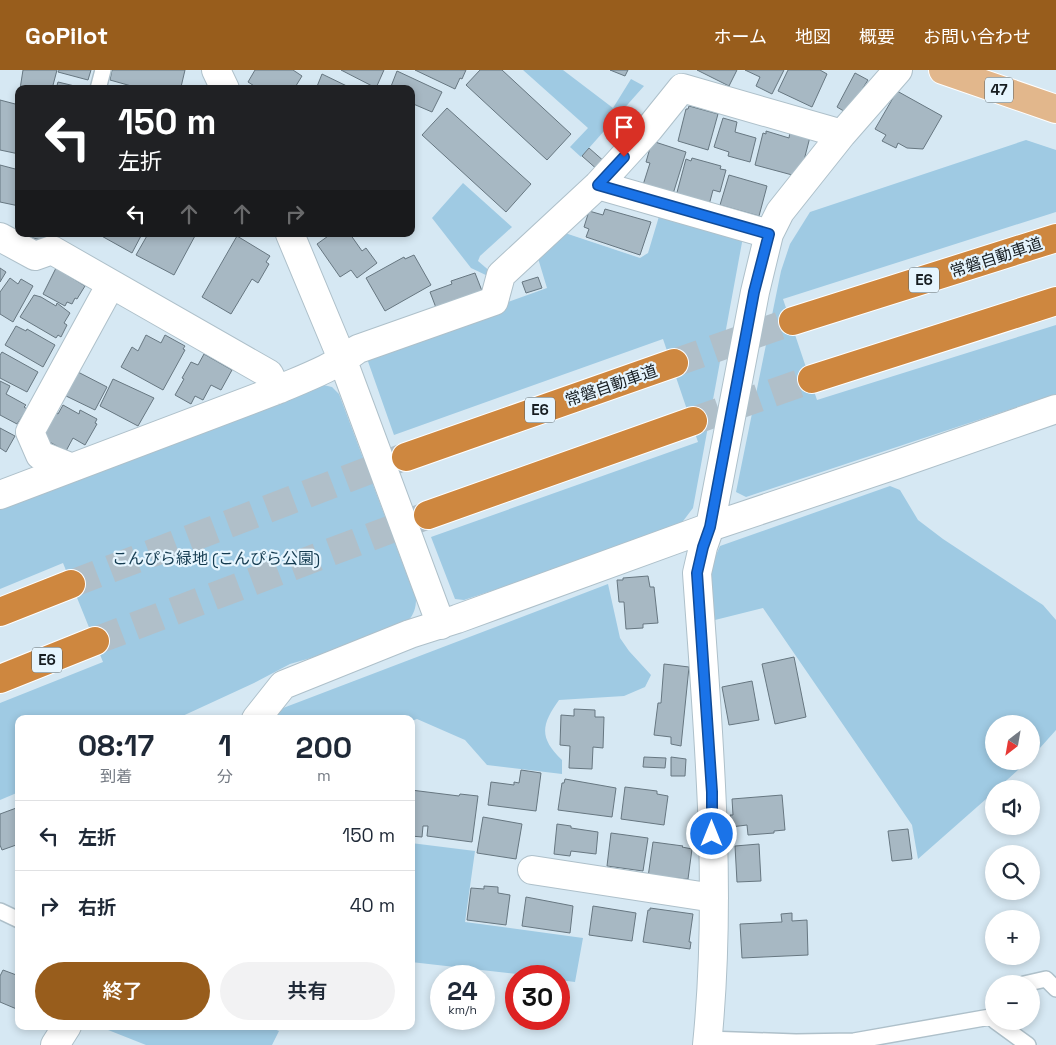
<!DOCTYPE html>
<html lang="ja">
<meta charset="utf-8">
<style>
body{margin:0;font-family:"Space Grotesk","Noto Sans JP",sans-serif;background:#f2f2f3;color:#1f2937;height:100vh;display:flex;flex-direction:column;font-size:19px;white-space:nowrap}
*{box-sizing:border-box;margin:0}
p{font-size:16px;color:#747a83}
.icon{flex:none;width:28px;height:28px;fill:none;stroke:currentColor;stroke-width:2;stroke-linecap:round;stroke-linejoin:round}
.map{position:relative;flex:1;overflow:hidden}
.panel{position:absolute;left:15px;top:645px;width:400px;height:315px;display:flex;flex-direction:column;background:#fff;border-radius:10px;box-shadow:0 2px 8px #0003}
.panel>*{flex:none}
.hud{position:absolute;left:15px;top:15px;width:400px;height:152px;border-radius:10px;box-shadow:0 2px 8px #0003;background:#202124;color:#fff;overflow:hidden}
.needle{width:32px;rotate:211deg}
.controls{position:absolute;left:985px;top:645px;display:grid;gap:10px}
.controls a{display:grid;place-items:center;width:55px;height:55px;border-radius:50%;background:#fff;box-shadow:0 2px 8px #0003;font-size:25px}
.speed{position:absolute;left:430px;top:895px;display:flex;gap:10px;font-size:25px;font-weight:700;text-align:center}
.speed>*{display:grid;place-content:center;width:65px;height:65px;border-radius:50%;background:#fff;box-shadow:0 2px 8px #0003;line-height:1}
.speed small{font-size:12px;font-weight:400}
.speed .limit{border:8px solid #d22;background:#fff;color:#111}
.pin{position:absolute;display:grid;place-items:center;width:42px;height:42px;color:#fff;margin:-51px -21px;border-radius:50% 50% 50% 0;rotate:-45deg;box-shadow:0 0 5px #0007}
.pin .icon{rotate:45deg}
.me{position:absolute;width:55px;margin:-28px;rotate:0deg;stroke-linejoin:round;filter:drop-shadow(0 0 4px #0008)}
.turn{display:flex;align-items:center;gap:18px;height:105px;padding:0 20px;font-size:22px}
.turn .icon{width:65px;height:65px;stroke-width:2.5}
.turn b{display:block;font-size:35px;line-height:42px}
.lanes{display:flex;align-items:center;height:48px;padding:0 20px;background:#0003;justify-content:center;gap:25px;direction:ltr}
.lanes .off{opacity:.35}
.eta{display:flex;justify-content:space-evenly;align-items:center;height:85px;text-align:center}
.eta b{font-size:30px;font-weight:600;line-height:35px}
.button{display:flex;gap:10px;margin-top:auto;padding:10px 20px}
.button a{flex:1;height:58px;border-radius:30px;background:#985d1c;color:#fff;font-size:20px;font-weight:600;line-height:58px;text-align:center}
.button a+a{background:#f2f2f3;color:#1f2937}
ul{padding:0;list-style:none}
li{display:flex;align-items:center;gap:15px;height:70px;padding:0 20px;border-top:1px solid #e0e1e3}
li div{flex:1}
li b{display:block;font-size:19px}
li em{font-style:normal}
header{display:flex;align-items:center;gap:30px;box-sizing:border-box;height:70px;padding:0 25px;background:#985d1c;color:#fff}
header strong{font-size:24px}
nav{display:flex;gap:28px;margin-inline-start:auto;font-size:18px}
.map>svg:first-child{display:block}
</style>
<header>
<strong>GoPilot</strong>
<nav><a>ホーム</a><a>地図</a><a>概要</a><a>お問い合わせ</a></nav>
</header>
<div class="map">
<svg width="1056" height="975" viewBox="0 0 1056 975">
<rect width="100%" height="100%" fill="#d6e8f3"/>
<!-- green -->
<path fill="#9fcae3" d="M523 0H563L613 38 631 9 644 16 581 87 570 77 588 58Z
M1026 70 1056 80V142L783 229 817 330 1056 255V324L746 427 736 422 781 201 790 174 810 142Z
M463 113 512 157 480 186 478 191 492 203 490 207 471 198 432 148Z
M660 143 743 167 693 438 677 459 464 530 455 529 431 467 698 372 663 269 394 365 365 283 547 218 537 185 562 162 640 188 648 183Z
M319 314 332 317 339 324 416 529C416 538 414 544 408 551L359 574 290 594 254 613 176 649H19V722L0 730V633L103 592 63 493 0 519V434Z
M890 416 900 420 918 450 943 469 1043 535 1056 550V660L1031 688V654H994V691H1028L997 719H994V722L918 789 912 755 763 538 711 551 708 503 720 476Z
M608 514 620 568 629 581 651 605 645 617 624 626 559 630C541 655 539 668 562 690V704L487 695 465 670 417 649 411 651V649H266L270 643Z
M411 773 475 781 465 852 583 868 575 912 559 910V906H534L411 892Z
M98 956H267L279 961 272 975H146Z"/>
<!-- building -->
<path fill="#a7b8c3" stroke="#677781" d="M23 0H57L52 19H20Z
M59 0H91L88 10 58 2Z
M112 0H185L181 17 176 16 175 19H142L110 10Z
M255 0H293L302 6 294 19H259L248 12Z
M341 0H384L376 18Z
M415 0H466L462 9 460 8 455 19Z
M480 0H502L571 64 547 90 466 15Z
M610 0H628L625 6Z
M697 0H737L729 16Z
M745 0H784L772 24 756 16 760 7Z
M788 0H820L827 4 812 37 778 21Z
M397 1 442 22 432 42 411 33V19H390Z
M855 3 868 10 847 43 837 37Z
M322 4 353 19H316Z
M58 12 83 18V19H56Z
M897 21 942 46 923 79 907 78 898 73 896 78 882 71 886 65 875 59Z
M0 30 19 35V84L0 80Z
M689 36 718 44 708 80 678 71 686 39H688Z
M447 38 531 114 506 142 422 65Z
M723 48 737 52 735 62 756 68 750 92 728 86 729 82 714 77Z
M766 61 789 68 790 62 810 67 802 98 796 106 755 95 763 63 766 64Z
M652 71 686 82 673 124 643 115 650 93 646 92Z
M589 78 606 93 599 101 582 86Z
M692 88 721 96 720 99 726 100 720 122 713 120 709 135 676 126 686 89 691 91Z
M0 95 19 100V136L0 132Z
M729 105 767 116 759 146 720 135Z
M605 139 651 152 640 185 586 167 589 159 584 157 589 141 603 145Z
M19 158V164H47L45 171 17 164Z
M98 164H142L132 183Z
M148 164H196L174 205 136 185Z
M331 164H350L362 181 366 178 377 193 357 208 351 200 340 207 317 174Z
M237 166 270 186 266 192 269 194 258 213 252 209 231 244 202 227Z
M414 185 431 215 385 241 366 208 404 187 405 189Z
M0 198 6 202 0 212Z
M56 198 85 216 77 229 75 228 72 234 67 232 65 236 43 224Z
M475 203 484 226 438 243 430 222 452 214 451 211Z
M538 207 542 218 526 223 522 212Z
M10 208 18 214 21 209 33 216 13 252 0 244V222Z
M34 225 41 227 56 236 57 233 70 243 64 253 67 255 61 267 58 265 56 268 20 247Z
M16 256 26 261 27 259 55 275 43 297 5 275Z
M146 265 161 273 165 265 185 276 183 279 185 280 163 320 121 297 132 277 138 281Z
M2 282 38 302 27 322 0 308V285Z
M204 284 232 300 221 320 211 315 203 330 195 326 191 334 175 325 184 309 182 308 191 292 198 295Z
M76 301 107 317 95 340 64 325Z
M113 309 154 328 138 356 100 336Z
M0 311 10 316 6 324 26 335 24 337 27 339 17 354 0 345Z
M63 335 79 344 80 340 97 349 95 353 97 354 85 375 73 368 66 381 42 368 51 340 58 344Z
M0 358 15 366 6 382 0 378Z
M648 506 650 517H654L658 553 643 554V558L626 559 624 532H619L617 510H623V508Z
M794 587 806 647 775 654 762 594Z
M664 594 689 597 681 676 671 674V667L654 665 658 633H661Z
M752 611 759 650 729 655 722 617Z
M574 639 595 640V647H604L603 678 593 677 592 699 569 698 570 676 560 675 561 645 574 646Z
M644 687 666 688 665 698 643 697Z
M671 687 686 689 685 706H671Z
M521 700 541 703 536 741 488 735 491 712 514 715V712L519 713Z
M565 709 616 718 612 747 558 740 562 713H564Z
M625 717 657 721V724L668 726 664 755 621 749Z
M411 720 459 726 460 724 478 726 472 772 427 766 428 756H423L422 767 411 766Z
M782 725 785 760 774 761V763L748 765 747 755 731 757 730 745H733L732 729Z
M19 737V774L2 780 0 775V744Z
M483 747 522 754 516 789 477 783Z
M557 754 571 756V758L598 762 596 784 571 781 570 786 554 784Z
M908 759 912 789 892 791 888 761Z
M611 763 648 768 643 801 607 796Z
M653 772 683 776 682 777 692 779 688 809 676 808V810L648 807Z
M759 774 761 811 737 812 735 776Z
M484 816 498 817V823L510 825 506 855 467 850 471 818 484 819Z
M526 827 573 836 570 863 522 856Z
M593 836 636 843 632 871 589 865Z
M650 838 693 844 689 872H691L690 879 643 872 648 840H650Z
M792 843V851L807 850 808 885 742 888 740 854 782 852 781 844Z
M3 900 19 906V940L0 932V906Z"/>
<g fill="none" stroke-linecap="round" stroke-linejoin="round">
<!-- highway-tunnel -->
<path stroke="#b0bfc9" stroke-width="28" stroke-dasharray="28 14" stroke-linecap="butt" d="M674 293 793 251
M693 351 812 309
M71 514 404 387
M95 571 426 446"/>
<defs>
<path id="lane" d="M98 19 103 0
M0 841 19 850
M1024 914 1046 909 1056 919
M995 951 1028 975
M707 969 796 972 854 971 990 947 994 950"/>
<path id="street" d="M216 0 225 19
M598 115 769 164
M290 164 343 291 441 555
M0 167 35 186 52 180 269 304 277 320
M70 397 40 385 30 362 111 214
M0 425 277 320C305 308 333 298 358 279L494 231 501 205 598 115 649 59 682 18 842 64
M256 649 283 615 410 564 457 549 710 457 898 394 1056 339
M532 800 714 828
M55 975 67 956
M707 975C723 818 708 660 697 503L703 477 710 457 755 222 769 164 780 142 842 64 898 0"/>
<path id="primary" d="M943 0 1056 39"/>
<path id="highway" d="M793 251 1056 168
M812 309 1056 231
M406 387 674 293
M428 445 693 351
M0 542 71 514
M0 609 95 571"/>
</defs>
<!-- lane casing -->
<use href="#lane" stroke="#aec0ca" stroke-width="18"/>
<!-- street casing -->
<use href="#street" stroke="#aec0ca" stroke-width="30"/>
<!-- primary casing -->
<use href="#primary" stroke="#fff" stroke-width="30"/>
<!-- highway casing -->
<use href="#highway" stroke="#fff" stroke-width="30"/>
<!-- lane -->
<use href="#lane" stroke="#fff" stroke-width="15"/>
<!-- street -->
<use href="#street" stroke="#fff" stroke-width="28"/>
<!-- primary -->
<use href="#primary" stroke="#e2b78c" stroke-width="28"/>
<!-- highway -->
<use href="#highway" stroke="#ce873f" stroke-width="28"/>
</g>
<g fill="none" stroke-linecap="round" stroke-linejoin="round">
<defs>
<path id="route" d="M624 87 598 115 769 164 754 222 710 457 703 477 697 503 712 722V764"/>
</defs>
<!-- route casing -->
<use href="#route" stroke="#114b97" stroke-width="12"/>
<!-- route -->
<use href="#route" stroke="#1a73e8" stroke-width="9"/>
</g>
<g text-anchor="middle" stroke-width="4.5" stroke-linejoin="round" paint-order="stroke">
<!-- shield labels -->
<g fill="#e6f5fe" stroke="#555e63" stroke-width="1">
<rect x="985" y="7.5" width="28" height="25" rx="4"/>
<rect x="909" y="197.5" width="30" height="25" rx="4"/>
<rect x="525" y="327.5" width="30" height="25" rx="4"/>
<rect x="32" y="577.5" width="30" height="25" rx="4"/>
</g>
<g font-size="15" font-weight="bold" fill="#171d21">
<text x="999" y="25">47</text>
<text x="924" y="215">E6</text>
<text x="540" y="345">E6</text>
<text x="47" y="595">E6</text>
</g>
<!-- street labels -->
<g font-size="16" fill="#171d21" stroke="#e6f5fe">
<text transform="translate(996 187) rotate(-18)" y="6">常磐自動車道</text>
<text transform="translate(611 315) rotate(-19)" y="6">常磐自動車道</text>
</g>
<!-- park labels -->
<g font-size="16" fill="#143b50" stroke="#e6f5fe">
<text x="216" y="494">こんぴら緑地 (こんぴら公園)</text>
</g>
</g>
</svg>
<div class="controls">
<a><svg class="needle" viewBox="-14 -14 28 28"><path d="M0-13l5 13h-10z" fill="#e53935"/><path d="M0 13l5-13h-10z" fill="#747a83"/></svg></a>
<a><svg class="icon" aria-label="sound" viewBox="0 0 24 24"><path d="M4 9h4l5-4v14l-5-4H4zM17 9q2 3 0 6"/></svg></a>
<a><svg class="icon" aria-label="search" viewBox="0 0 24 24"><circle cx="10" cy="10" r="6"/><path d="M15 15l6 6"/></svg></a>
<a>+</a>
<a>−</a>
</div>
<div class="speed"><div>24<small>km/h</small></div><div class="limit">30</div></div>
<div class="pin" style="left:624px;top:87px;background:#d93025"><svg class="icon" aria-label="arrive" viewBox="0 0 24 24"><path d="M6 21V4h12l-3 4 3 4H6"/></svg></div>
<svg class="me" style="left:712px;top:764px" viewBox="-20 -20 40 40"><circle r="17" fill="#1a73e8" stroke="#fff" stroke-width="3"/><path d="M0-11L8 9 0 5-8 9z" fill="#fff"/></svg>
<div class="hud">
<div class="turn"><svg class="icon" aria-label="left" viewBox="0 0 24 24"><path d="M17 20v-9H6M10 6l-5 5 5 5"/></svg><div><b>150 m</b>左折</div></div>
<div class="lanes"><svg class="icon" aria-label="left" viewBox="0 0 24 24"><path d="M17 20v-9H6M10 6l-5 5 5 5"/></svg><svg class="icon off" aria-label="ahead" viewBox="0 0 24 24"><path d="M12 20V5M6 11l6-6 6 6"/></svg><svg class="icon off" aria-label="ahead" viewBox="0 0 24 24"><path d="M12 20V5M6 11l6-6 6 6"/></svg><svg class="icon off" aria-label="right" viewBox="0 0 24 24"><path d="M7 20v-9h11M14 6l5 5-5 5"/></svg></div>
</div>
<section class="panel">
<div class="eta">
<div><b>08:17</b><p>到着</p></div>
<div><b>1</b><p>分</p></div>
<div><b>200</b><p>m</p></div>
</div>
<ul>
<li><svg class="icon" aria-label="left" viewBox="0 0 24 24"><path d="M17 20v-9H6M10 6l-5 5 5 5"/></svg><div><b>左折</b></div><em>150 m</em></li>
<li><svg class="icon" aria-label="right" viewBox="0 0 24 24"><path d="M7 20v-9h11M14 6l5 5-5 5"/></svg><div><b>右折</b></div><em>40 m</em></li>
</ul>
<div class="button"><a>終了</a><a>共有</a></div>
</section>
</div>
